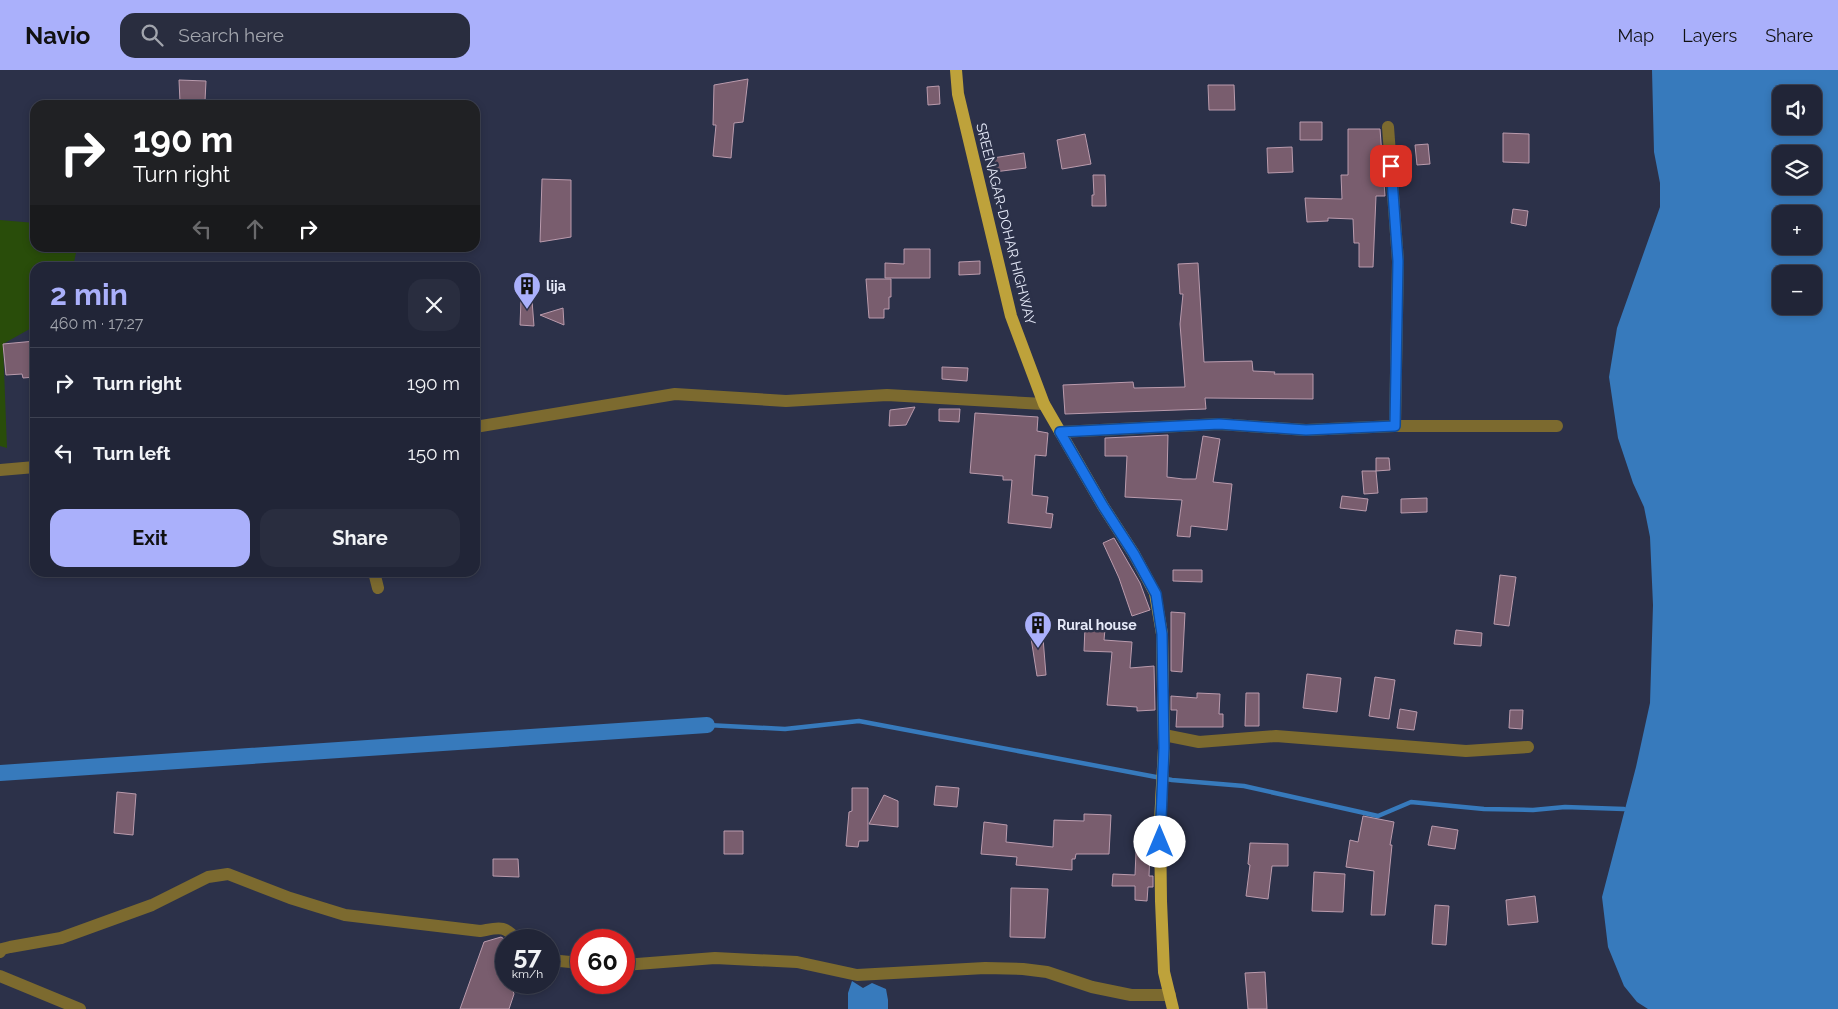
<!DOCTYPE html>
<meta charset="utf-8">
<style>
body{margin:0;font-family:Raleway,sans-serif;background:#292d3f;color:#f1f3f6;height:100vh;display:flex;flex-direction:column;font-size:19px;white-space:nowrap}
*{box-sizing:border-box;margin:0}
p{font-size:16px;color:#a2a5ad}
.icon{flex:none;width:28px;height:28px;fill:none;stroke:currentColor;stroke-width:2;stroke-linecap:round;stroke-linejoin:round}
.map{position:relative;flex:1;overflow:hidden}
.details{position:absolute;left:30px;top:192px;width:450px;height:315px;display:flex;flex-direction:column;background:#212537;border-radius:15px;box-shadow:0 2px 8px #0003,0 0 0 1px #3e4252}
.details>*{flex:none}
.hud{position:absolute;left:30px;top:30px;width:450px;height:152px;border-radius:15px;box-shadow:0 2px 8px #0003,0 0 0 1px #3e4252;background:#202124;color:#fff;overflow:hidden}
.buttons{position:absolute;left:1772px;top:15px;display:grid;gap:10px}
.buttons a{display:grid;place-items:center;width:50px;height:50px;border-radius:10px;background:#212537;box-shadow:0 2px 8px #0003,0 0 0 1px #3e4252;font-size:25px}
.speed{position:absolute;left:495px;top:859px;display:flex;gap:10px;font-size:25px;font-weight:700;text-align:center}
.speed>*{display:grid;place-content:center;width:65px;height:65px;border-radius:50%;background:#212537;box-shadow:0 2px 8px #0003,0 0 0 1px #3e4252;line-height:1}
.speed small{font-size:12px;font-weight:400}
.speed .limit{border:8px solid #d22;background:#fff;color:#111}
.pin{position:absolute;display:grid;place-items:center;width:42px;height:42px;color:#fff;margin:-21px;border-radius:10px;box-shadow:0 2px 8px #0006}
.me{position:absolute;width:55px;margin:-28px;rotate:0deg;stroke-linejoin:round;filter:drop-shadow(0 0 4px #0008)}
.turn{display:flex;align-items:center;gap:18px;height:105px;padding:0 20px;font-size:22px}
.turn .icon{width:65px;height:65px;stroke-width:2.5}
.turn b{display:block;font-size:35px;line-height:42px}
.lanes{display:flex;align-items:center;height:48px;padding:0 20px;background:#0003;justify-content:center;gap:25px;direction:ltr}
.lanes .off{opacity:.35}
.round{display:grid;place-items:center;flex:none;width:52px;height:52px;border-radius:15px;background:#292d3f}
.summary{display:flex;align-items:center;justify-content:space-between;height:85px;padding:0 20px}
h1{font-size:30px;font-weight:700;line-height:38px;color:#aab0fb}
.action{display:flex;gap:10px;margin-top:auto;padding:10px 20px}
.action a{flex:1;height:58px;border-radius:15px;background:#aab0fb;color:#111;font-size:20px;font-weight:700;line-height:58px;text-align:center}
.action a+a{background:#292d3f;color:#f1f3f6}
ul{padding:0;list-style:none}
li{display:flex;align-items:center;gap:15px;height:70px;padding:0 20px;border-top:1px solid #3e4252}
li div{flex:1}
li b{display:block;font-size:19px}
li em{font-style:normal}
header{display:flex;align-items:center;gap:30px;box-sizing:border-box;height:70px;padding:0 25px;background:#aab0fb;color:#111}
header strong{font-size:24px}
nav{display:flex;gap:28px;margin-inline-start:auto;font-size:18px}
.search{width:350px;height:45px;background:#292d3f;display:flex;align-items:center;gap:12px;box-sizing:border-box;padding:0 18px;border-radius:15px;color:#a2a5ad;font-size:19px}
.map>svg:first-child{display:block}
</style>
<header>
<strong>Navio</strong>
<div class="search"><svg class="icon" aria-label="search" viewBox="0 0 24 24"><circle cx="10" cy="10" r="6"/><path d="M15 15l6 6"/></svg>Search here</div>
<nav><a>Map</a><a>Layers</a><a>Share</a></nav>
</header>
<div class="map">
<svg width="1838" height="939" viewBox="0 0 1838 939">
<rect width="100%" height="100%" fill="#2c3149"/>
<!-- green -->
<path fill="#294d0a" d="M0 150 35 153V178H77L73 197 35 198V256L3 274 7 378 0 376Z"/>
<!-- water -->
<path fill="#377abc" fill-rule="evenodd" d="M1652 0H1838V939H1648L1637 932 1624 916 1608 877 1602 827 1636 697 1650 633 1653 535 1650 467 1644 437 1633 413 1618 368 1609 307 1617 258 1660 137V113L1654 82ZM1781 24H1814V56H1781ZM1781 84H1814V116H1781ZM1781 144H1814V176H1781ZM1781 204H1814V236H1781Z
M852 911 863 918 872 913 886 919 888 930V939H848V923Z"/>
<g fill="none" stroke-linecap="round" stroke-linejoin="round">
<!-- stream -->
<path stroke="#377abc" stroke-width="4.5" d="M707 655 785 659 859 651 1172 710 1244 716 1378 746 1411 732 1484 739 1533 740 1565 737 1624 739"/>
<!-- canal -->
<path stroke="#377abc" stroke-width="16" d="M0 703 707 655"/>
</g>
<!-- building -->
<path fill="#795d6e" stroke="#ba9bad" d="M748 9 743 52 734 53 731 88 713 86 716 55H713L714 15Z
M179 10 206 11 205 31 180 32Z
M1208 15H1234L1235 40H1209Z
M939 16 940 34 928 35 927 17Z
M1300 52H1322V70H1300Z
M1348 59H1380L1385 126H1376L1373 197H1359V173H1354L1353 149 1328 148V151L1307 152 1305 128 1342 129 1341 105H1348Z
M1503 63 1529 64V93L1503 92Z
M1085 64 1091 94 1062 99 1057 70Z
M1428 74 1430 94 1417 95 1415 75Z
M1292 77 1293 102 1268 103 1267 78Z
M1024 83 1026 98 994 102 993 88Z
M1093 105H1105L1106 136H1092V125H1094Z
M542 109 571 110V167L540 172Z
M1513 139 1528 141 1526 156 1511 153Z
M904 179H930V208H885V193L904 194Z
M980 191V204L959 205V192Z
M1198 193 1204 292 1252 291 1253 301 1275 302 1274 304H1313V329L1205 328 1206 339 1065 344 1063 315 1133 312 1134 318 1185 317 1180 254 1183 224H1180L1178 194Z
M522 205H530L534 256 520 255Z
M866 209H891V227H889V239H884V248H869Z
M563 238 564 255 540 245Z
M35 271V307L23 308 22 304 6 305 3 274Z
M942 297 968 298 967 311 942 309Z
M915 337 906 355 889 356 890 340Z
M939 339H960L959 352 939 351Z
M975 343 1038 347 1037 361 1048 363 1046 386 1035 385 1032 425 1048 427 1046 443 1053 444 1051 458 1008 453 1012 410H1003V406L970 403Z
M1168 365 1167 407 1183 409H1196L1203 366 1220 369 1213 412 1232 414 1227 460 1191 456 1190 467 1177 466 1182 430 1125 427 1127 386H1105V368Z
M1376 388H1389L1390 400 1376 401Z
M1362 401H1376L1378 423 1364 424Z
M1342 426 1368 429 1366 441 1340 438Z
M1427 428V442L1401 443V429Z
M1114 468 1140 513 1150 540 1132 546 1119 508 1103 473Z
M1173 500H1202V512L1173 511Z
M1500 505 1516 507 1509 556 1494 554Z
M1171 542 1185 543 1182 602 1171 601Z
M1085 557 1105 559 1104 570 1132 572 1130 598 1154 596 1155 640 1137 641V637L1107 635 1112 582 1084 581Z
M1456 560 1482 563 1481 576 1454 574Z
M1031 568H1043L1046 605 1037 606Z
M1307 604 1341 608 1337 642 1303 638Z
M1375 607 1395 610 1389 649 1369 646Z
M1197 623 1220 624 1219 644H1223V657H1176L1177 640H1171V626L1197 628Z
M1246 623H1259V656H1245Z
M1400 639 1417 642 1414 660 1397 658Z
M1510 640H1523L1522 659 1509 658Z
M936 716 959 718 957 737 934 735Z
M852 718H868V771H859L858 777 846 776 849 742 852 741Z
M117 722 136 724 133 765 114 763Z
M884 725 898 731V757L869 754Z
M1084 744 1111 745 1109 784H1076L1075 789H1072V800L1016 795 1017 787 981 784 984 752 1007 755 1006 772 1053 777 1054 750 1084 751Z
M1363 746 1394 752 1390 775H1392L1385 845H1371L1374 801 1346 797 1350 770 1358 772Z
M1432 756 1458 760 1455 779 1428 775Z
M724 761H743V784H724Z
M1250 773 1288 774V796H1272L1268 829 1246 826 1250 795 1248 794Z
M1136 782 1150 783 1149 806H1153V817H1148L1147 831 1135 830V816H1112L1113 804 1135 805Z
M493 789H518L519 807 493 806Z
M1314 802 1345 804 1343 842 1312 841Z
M1011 818 1048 819 1045 868 1010 867Z
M1535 826 1538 852 1508 855 1506 830Z
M1435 835 1449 836 1446 875 1432 874Z
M501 867 506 870V912H510L514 924 509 939H460L484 872Z
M1265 902 1267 939H1248L1245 903Z"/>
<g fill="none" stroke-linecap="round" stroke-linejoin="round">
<!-- street -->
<path stroke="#7c6a2f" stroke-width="12" d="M1388 57 1398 191 1395 356
M475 357 675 324 786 331 887 325 1044 334
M1060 362 1219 354 1306 360 1395 356H1557
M0 400 35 397
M374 502 378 518
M1164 665 1199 672 1276 666 1466 681 1528 677
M0 882 2 879 10 877 61 868 152 835 208 807 228 804 290 828 345 845 480 861C498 858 504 854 517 870
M549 890 581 893
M624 895 715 888 797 892 857 905 985 898 1023 899 1047 902 1092 917 1131 925H1170
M0 906 80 939"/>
<!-- primary -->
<path stroke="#bea23b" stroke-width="12" d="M956 0 958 24 1011 246 1044 334 1103 436 1134 484 1155 523 1162 564 1164 678 1160 752 1161 831 1164 902 1173 939"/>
</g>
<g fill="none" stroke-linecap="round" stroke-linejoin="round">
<defs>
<path id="route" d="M1160 772 1164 678 1162 564 1156 524 1134 484 1103 436 1060 362 1219 354 1306 360 1395 356 1398 191 1391 96"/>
</defs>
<!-- route casing -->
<use href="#route" stroke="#114b97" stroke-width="12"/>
<!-- route -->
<use href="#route" stroke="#1a73e8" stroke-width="9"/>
</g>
<!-- icons -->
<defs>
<symbol id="building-pin" viewBox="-11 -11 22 30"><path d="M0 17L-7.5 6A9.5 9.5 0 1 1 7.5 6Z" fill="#aab0fb" stroke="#2c3149"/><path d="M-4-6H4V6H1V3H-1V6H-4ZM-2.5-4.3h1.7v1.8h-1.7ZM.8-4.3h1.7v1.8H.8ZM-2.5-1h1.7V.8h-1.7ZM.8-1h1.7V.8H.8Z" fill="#111"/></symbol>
</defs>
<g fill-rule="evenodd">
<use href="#building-pin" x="511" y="200" width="32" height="43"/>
<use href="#building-pin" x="1022" y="539" width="32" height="43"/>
</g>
<g text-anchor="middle" stroke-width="5" stroke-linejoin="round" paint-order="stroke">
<!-- street labels -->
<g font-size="14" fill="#e6eaf9" stroke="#2c3149">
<text transform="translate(1006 154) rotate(76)" y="5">SREENAGAR-DOHAR HIGHWAY</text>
</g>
<!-- poi labels -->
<g font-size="14" font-weight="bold" fill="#e6eaf9" stroke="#2c3149" text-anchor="start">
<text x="546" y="221">lija</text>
<text x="1057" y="560">Rural house</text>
</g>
</g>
</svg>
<div class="buttons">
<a><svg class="icon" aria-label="sound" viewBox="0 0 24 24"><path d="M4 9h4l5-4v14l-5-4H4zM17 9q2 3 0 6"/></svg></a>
<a><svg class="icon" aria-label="layers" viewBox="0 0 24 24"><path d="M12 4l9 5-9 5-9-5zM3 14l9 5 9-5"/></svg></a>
<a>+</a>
<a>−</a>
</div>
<div class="speed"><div>57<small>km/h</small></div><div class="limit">60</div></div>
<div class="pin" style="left:1391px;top:96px;background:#d93025"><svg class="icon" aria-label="arrive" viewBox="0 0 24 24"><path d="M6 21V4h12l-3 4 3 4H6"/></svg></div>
<svg class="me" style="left:1160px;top:772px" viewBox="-20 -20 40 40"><circle r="19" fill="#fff"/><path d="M0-13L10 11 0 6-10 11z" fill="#1a73e8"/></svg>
<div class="hud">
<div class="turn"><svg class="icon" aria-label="right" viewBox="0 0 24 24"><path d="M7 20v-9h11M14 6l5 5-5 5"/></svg><div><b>190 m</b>Turn right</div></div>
<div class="lanes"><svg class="icon off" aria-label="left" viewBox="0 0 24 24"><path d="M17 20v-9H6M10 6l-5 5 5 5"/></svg><svg class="icon off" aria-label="ahead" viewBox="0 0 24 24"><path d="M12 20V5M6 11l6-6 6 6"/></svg><svg class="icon" aria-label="right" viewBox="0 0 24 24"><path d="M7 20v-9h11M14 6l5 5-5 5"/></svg></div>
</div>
<section class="details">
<div class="summary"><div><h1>2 min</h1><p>460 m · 17:27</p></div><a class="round"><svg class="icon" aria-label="close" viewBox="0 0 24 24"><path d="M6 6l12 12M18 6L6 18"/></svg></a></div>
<ul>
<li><svg class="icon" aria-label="right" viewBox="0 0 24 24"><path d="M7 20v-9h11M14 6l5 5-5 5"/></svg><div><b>Turn right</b></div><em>190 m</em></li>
<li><svg class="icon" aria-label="left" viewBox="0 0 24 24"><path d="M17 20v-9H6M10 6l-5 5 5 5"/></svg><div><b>Turn left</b></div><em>150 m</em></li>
</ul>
<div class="action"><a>Exit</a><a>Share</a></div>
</section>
</div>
